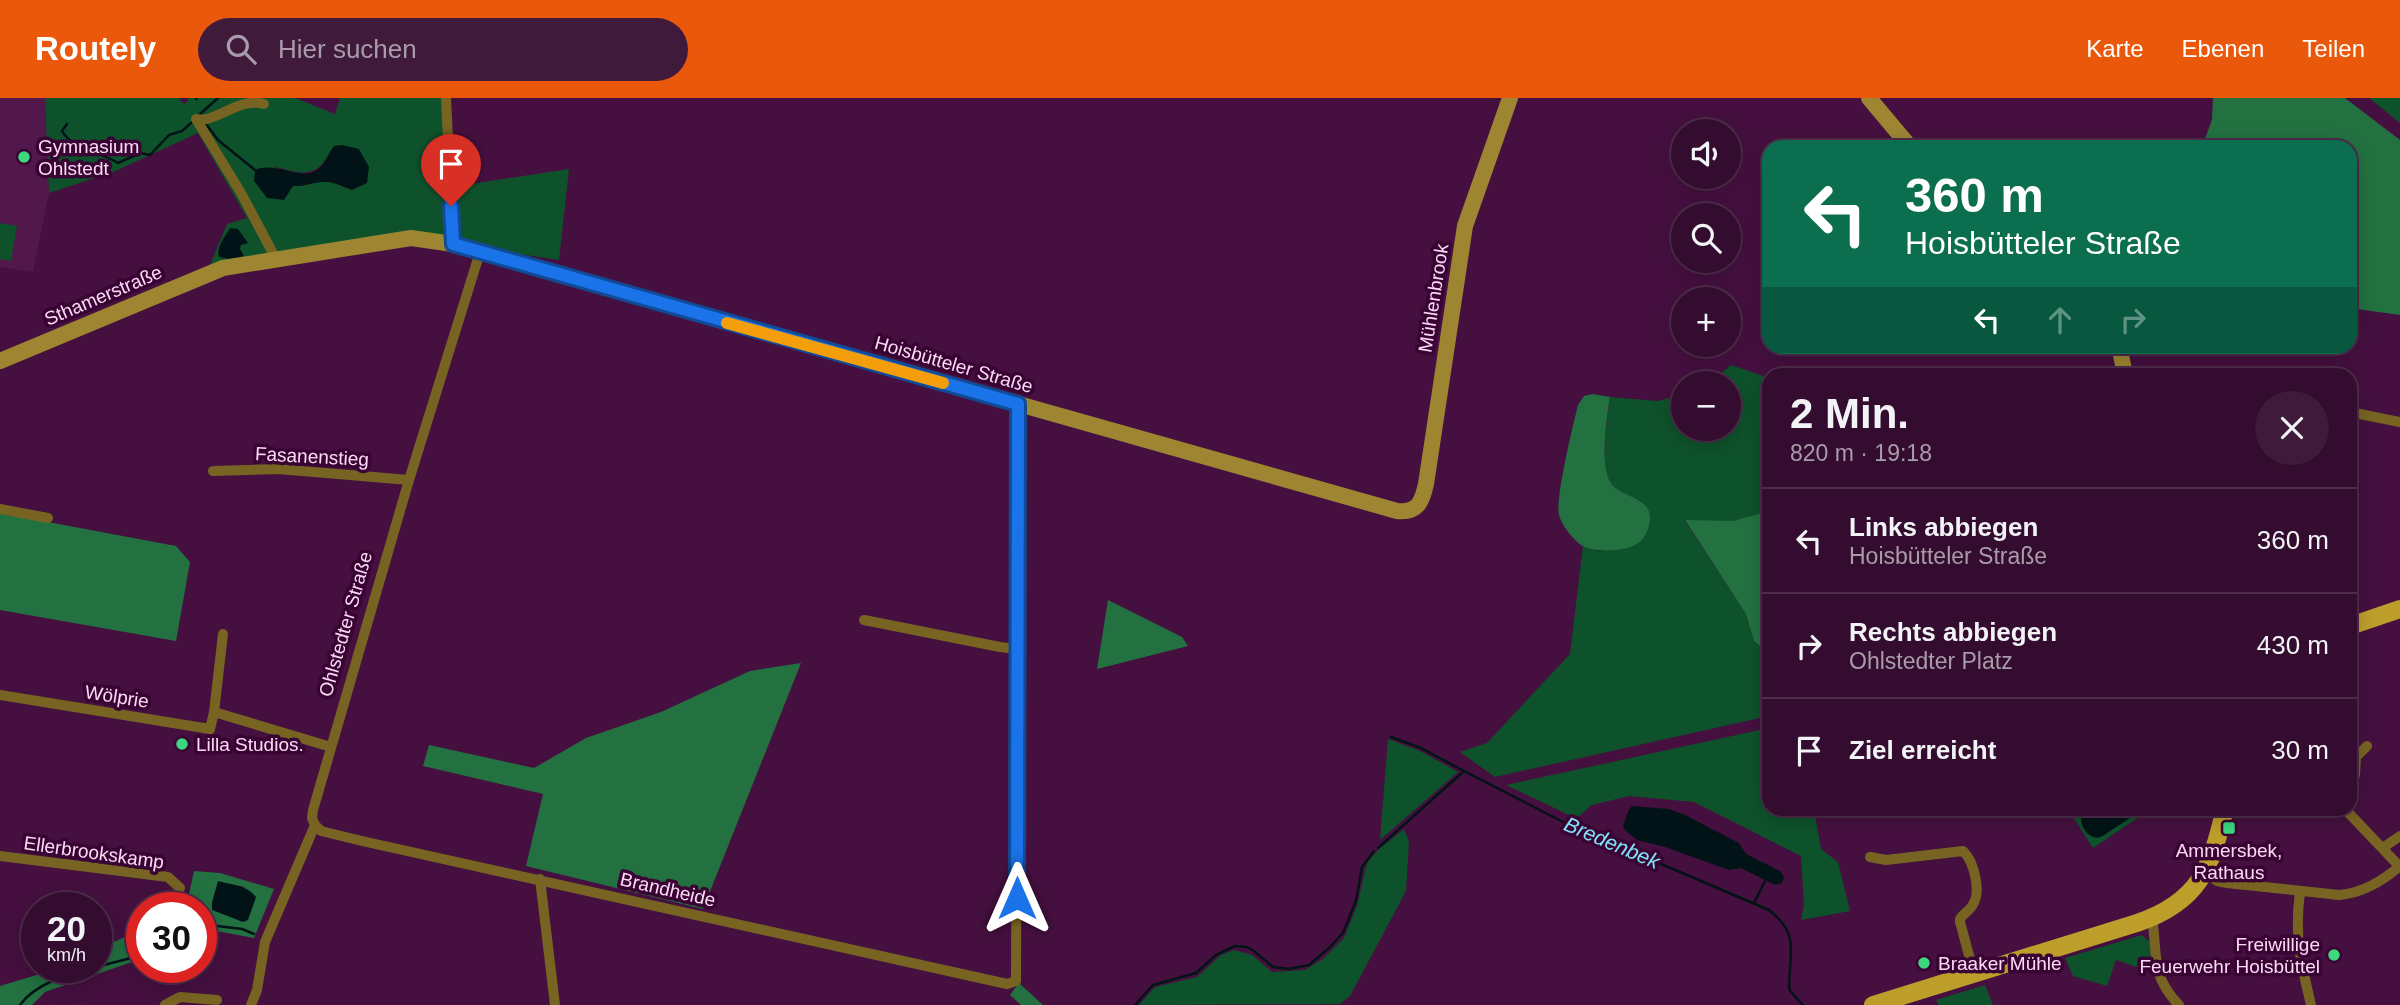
<!DOCTYPE html>
<html lang="de">
<meta charset="utf-8">
<style>
body{margin:0;font-family:Helvetica,sans-serif;background:#3f1a3b;color:#f1f3f6;height:100vh;display:flex;flex-direction:column;font-size:26px;white-space:nowrap}
*{box-sizing:border-box;margin:0}
p{font-size:23px;color:#a99baa}
.icon{flex:none;width:38px;height:38px;fill:none;stroke:currentColor;stroke-width:2;stroke-linecap:round;stroke-linejoin:round}
.map{position:relative;flex:1;overflow:hidden}
.side{position:absolute;left:1762px;top:270px;width:595px;height:448px;display:flex;flex-direction:column;background:#340c2f;border-radius:21px;box-shadow:0 4px 18px #0003,0 0 0 2px #4e2c4b}
.side>*{flex:none}
.banner{position:absolute;left:1762px;top:42px;width:595px;height:214px;border-radius:21px;box-shadow:0 4px 18px #0003,0 0 0 2px #4e2c4b;background:#0b6e4f;color:#fff;overflow:hidden}
.controls{position:absolute;left:1671px;top:21px;display:grid;gap:14px}
.controls a{display:grid;place-items:center;width:70px;height:70px;border-radius:50%;background:#340c2f;box-shadow:0 4px 18px #0003,0 0 0 2px #4e2c4b;font-size:35px}
.speed{position:absolute;left:21px;top:794px;display:flex;gap:14px;font-size:35px;font-weight:700;text-align:center}
.speed>*{display:grid;place-content:center;width:91px;height:91px;border-radius:50%;background:#340c2f;box-shadow:0 4px 18px #0003,0 0 0 2px #4e2c4b;line-height:1}
.speed small{font-size:18px;font-weight:400}
.speed .limit{border:10px solid #d22;background:#fff;color:#111}
.pin{position:absolute;display:grid;place-items:center;width:60px;height:60px;color:#fff;margin:-72px -30px;border-radius:50% 50% 50% 0;rotate:-45deg;box-shadow:0 0 7px #0007}
.pin .icon{rotate:45deg}
.me{position:absolute;width:77px;margin:-38px;rotate:0deg;stroke-linejoin:round;filter:drop-shadow(0 0 5px #0008)}
.turn{display:flex;align-items:center;gap:24px;height:147px;padding:0 28px;font-size:32px}
.turn .icon{width:91px;height:91px;stroke-width:2.5}
.turn b{display:block;font-size:49px;line-height:60px}
.lanes{display:flex;align-items:center;height:66px;padding:0 28px;background:#0003;justify-content:center;gap:35px;direction:ltr}
.lanes .off{opacity:.35}
.round{display:grid;place-items:center;flex:none;width:74px;height:74px;border-radius:37px;background:#3f1a3b}
.overview{display:flex;align-items:center;justify-content:space-between;height:119px;padding:0 28px}
h1{font-size:42px;font-weight:800;line-height:52px}
ul{padding:0;list-style:none}
li{display:flex;align-items:center;gap:21px;height:105px;padding:0 28px;border-top:2px solid #4e2c4b}
li div{flex:1}
li b{display:block;font-size:26px}
li em{font-style:normal}
header{display:flex;align-items:center;gap:42px;box-sizing:border-box;height:98px;padding:0 35px;background:#ea580c;color:#fff}
header strong{font-size:33px}
nav{display:flex;gap:38px;margin-inline-start:auto;font-size:24px}
.search{width:490px;height:63px;background:#3f1a3b;display:flex;align-items:center;gap:18px;box-sizing:border-box;padding:0 24px;border-radius:38px;color:#a99baa;font-size:26px}
.map>svg:first-child{display:block}
</style>
<header>
<strong>Routely</strong>
<div class="search"><svg class="icon" aria-label="search" viewBox="0 0 24 24"><circle cx="10" cy="10" r="6"/><path d="M15 15l6 6"/></svg>Hier suchen</div>
<nav><a>Karte</a><a>Ebenen</a><a>Teilen</a></nav>
</header>
<div class="map">
<svg width="2400" height="907" viewBox="0 0 2400 907">
<rect width="100%" height="100%" fill="#45103f"/>
<!-- built -->
<path fill="#52174b" d="M0 0H45L49 95 33 174 0 169Z"/>
<!-- green -->
<path fill="#0e522b" fill-rule="evenodd" d="M45 0H179L184 6 188 3 187 0H295L335 16 340 0H446L451 89 569 71 559 162 453 146 410 134 210 167 227 126 247 120 198 35 113 74 49 95ZM325 62 352 92C345 89 336 85 329 84 316 82 305 89 293 88L274 68C292 74 313 81 325 62Z
M2369 0H2400V25Z
M0 125 17 128 11 163 0 161Z
M1731 267 1769 280V485L1763 416 1733 423H1685L1746 516 1754 543 1769 556V618L1495 679 1460 654 1487 645 1570 556 1583 448 1600 453 1641 403C1633 399 1618 394 1612 387 1598 369 1608 320 1610 299L1657 303 1683 297 1684 331H1729V285H1710Z
M1769 630V710L1814 711 1821 751 1838 764 1850 813 1801 822 1804 807 1801 758 1694 704 1629 698 1592 707 1579 718 1569 717 1506 687Z
M1388 641 1420 653 1458 674 1380 742Z
M2068 711H2151L2093 750Z
M1404 731 1409 744 1406 793 1350 898 1340 906 1139 907 1155 889 1197 879 1221 857 1234 852 1252 857 1272 874 1305 872 1323 861 1344 840 1357 808 1367 765 1379 751Z
M2142 837 2150 844 2152 874 2116 862 2107 888 2073 878 2065 860Z
M1985 887 1993 907H1939L1936 902Z"/>
<!-- forest -->
<path fill="#237141" fill-rule="evenodd" d="M2213 0H2345L2400 42V217L2350 210V49H2202L2212 22Z
M1593 296 1610 299C1607 319 1598 372 1613 388 1624 399 1652 400 1650 422 1649 430 1645 441 1638 445 1627 454 1593 455 1581 447 1573 441 1562 428 1559 417 1555 401 1573 327 1578 307L1584 298Z
M0 415 176 448 190 464 176 543 0 512Z
M1763 415 1769 485V556L1754 543 1746 516 1685 422 1733 423Z
M1108 502 1182 539 1188 548 1097 571Z
M801 565 703 811 526 768 543 696 423 668 429 647 534 670 586 640 661 614 750 573Z
M194 773 220 775 274 791 254 840 206 831 201 832V810H173L187 805ZM218 784 245 789 212 805Z
M142 829V857L132 864 45 894 32 907H0V888L60 870H96V852L138 833Z
M1019 885 1043 907H1021L1010 897Z"/>
<!-- water -->
<path fill="#021317" d="M342 47 359 51 369 69 367 85 352 92C344 89 336 85 329 84 316 82 306 89 293 88L284 102 267 100 254 83 255 72C276 63 300 83 317 72 325 67 328 55 334 48Z
M230 130 238 131 248 145 241 147 240 151 244 158 230 161 219 159C216 149 225 139 230 130Z
M1632 708 1669 711 1685 717 1739 745 1746 756 1780 773 1784 779 1782 785 1775 787 1741 770 1729 772 1665 749 1637 742 1627 734 1623 729 1628 713Z
M2083 711V710L2139 711 2136 716 2101 739 2096 740C2083 736 2078 723 2083 711Z
M218 783C232 787 247 787 256 799L248 822 243 824 212 812V805Z"/>
<g fill="none" stroke-linecap="round" stroke-linejoin="round">
<!-- stream -->
<path stroke="#021317" stroke-width="2.5" d="M196 1 197 0
M200 16 218 0
M67 26 62 33C72 51 101 54 118 65L140 55 150 57 169 37 182 33 191 25
M206 26 218 42 255 72
M1391 639 1421 650 1464 673
M1378 750 1464 673 1565 725 1769 812C1799 835 1790 852 1789 888L1790 893 1803 907
M1754 805 1765 783
M201 826 242 831 254 836
M96 869 135 859 142 845
M20 907C35 886 69 875 93 870
M1135 907 1153 887 1196 875 1216 857 1235 848 1247 849 1254 853 1273 869 1289 871 1309 867 1329 850 1343 835 1356 803 1362 769 1374 753"/>
<!-- street -->
<path stroke="#776422" stroke-width="10" d="M446 0 453 146
M196 21 241 95 276 161
M196 21C199 21 203 22 207 21 226 16 243 0 264 6
M2350 314 2400 324
M213 373 278 371 409 382
M0 411 48 420
M864 522 1000 549 1017 551
M0 597 210 631 214 614 331 649
M214 614 223 536
M2350 686 2355 677 2356 659 2367 648
M2344 710 2400 769
M315 727 321 733 362 743 1007 886 1016 883 1018 306
M2384 749 2400 738
M0 758 168 779 180 790
M1870 759 1886 762 1963 753C1974 763 1982 795 1972 808 1969 813 1963 816 1960 821V824L1974 876
M2204 774 2217 783 2227 785 2339 797C2363 795 2382 783 2400 768
M540 781 555 907
M2300 794C2294 839 2301 864 2311 907
M2152 820C2158 857 2150 877 2179 907
M165 907 180 899 217 902
M251 907 257 892 265 844 315 727 312 720 313 712 409 382 480 154"/>
<!-- secondary -->
<path stroke="#9d8532" stroke-width="16" d="M1869 0 1910 49
M2119 248 2125 276
M0 263 223 170 411 140 453 146 1397 413C1418 415 1422 404 1426 386L1465 128 1510 0"/>
<!-- primary -->
<path stroke="#bd9e2b" stroke-width="18" d="M2350 528 2400 511
M1873 907 2137 825C2199 804 2211 771 2225 710"/>
</g>
<g fill="none" stroke-linecap="round" stroke-linejoin="round">
<defs>
<path id="route" d="M451 108 453 146 1018 306 1017 800"/>
</defs>
<!-- route casing -->
<use href="#route" stroke="#114b97" stroke-width="18"/>
<!-- route -->
<use href="#route" stroke="#1a73e8" stroke-width="12"/>
<!-- slow -->
<path stroke="#f59e0b" stroke-width="12" d="M727 225 943 285"/>
</g>
<!-- markers -->
<g fill="#3dd77e" stroke="#390434" stroke-width="2.5">
<circle cx="24" cy="59" r="7"/>
<circle cx="182" cy="646" r="7"/>
<rect x="2222" y="723" width="14" height="14" rx="3.5"/>
<circle cx="2334" cy="857" r="7"/>
<circle cx="1924" cy="865" r="7"/>
</g>
<g text-anchor="middle" stroke-width="7" stroke-linejoin="round" paint-order="stroke">
<!-- poi labels -->
<g font-size="19" fill="#fbdaf4" stroke="#390434" text-anchor="start">
<text x="38" y="55">Gymnasium<tspan x="38" dy="22">Ohlstedt</tspan></text>
<text x="196" y="653">Lilla Studios.</text>
<text x="2229" y="759" text-anchor="middle">Ammersbek,<tspan x="2229" dy="22">Rathaus</tspan></text>
<text x="2320" y="853" text-anchor="end">Freiwillige<tspan x="2320" dy="22">Feuerwehr Hoisbüttel</tspan></text>
<text x="1938" y="872">Braaker Mühle</text>
</g>
<!-- street labels -->
<g font-size="19" fill="#fbdaf4" stroke="#390434">
<text transform="translate(103 197) rotate(-23)" y="7">Sthamerstraße</text>
<text transform="translate(1433 200) rotate(-81)" y="7">Mühlenbrook</text>
<text transform="translate(954 266) rotate(16)" y="7">Hoisbütteler Straße</text>
<text transform="translate(312 358) rotate(3)" y="7">Fasanenstieg</text>
<text transform="translate(345 526) rotate(-74)" y="7">Ohlstedter Straße</text>
<text transform="translate(117 598) rotate(9)" y="7">Wölprie</text>
<text transform="translate(94 754) rotate(8)" y="7">Ellerbrookskamp</text>
<text transform="translate(668 791) rotate(13)" y="7">Brandheide</text>
</g>
<!-- water labels -->
<g font-size="21" font-style="italic" fill="#80e4f9" stroke="#390434">
<text transform="translate(1612 745) rotate(23)" y="7">Bredenbek</text>
</g>
</g>
</svg>
<div class="controls">
<a><svg class="icon" aria-label="sound" viewBox="0 0 24 24"><path d="M4 9h4l5-4v14l-5-4H4zM17 9q2 3 0 6"/></svg></a>
<a><svg class="icon" aria-label="search" viewBox="0 0 24 24"><circle cx="10" cy="10" r="6"/><path d="M15 15l6 6"/></svg></a>
<a>+</a>
<a>−</a>
</div>
<div class="speed"><div>20<small>km/h</small></div><div class="limit">30</div></div>
<div class="pin" style="left:451px;top:108px;background:#d93025"><svg class="icon" aria-label="arrive" viewBox="0 0 24 24"><path d="M6 21V4h12l-3 4 3 4H6"/></svg></div>
<svg class="me" style="left:1017px;top:800px" viewBox="-20 -20 40 40"><path d="M0-17L14 15 0 8-14 15z" fill="#1a73e8" stroke="#fff" stroke-width="4"/></svg>
<div class="banner">
<div class="turn"><svg class="icon" aria-label="left" viewBox="0 0 24 24"><path d="M17 20v-9H6M10 6l-5 5 5 5"/></svg><div><b>360 m</b>Hoisbütteler Straße</div></div>
<div class="lanes"><svg class="icon" aria-label="left" viewBox="0 0 24 24"><path d="M17 20v-9H6M10 6l-5 5 5 5"/></svg><svg class="icon off" aria-label="ahead" viewBox="0 0 24 24"><path d="M12 20V5M6 11l6-6 6 6"/></svg><svg class="icon off" aria-label="right" viewBox="0 0 24 24"><path d="M7 20v-9h11M14 6l5 5-5 5"/></svg></div>
</div>
<section class="side">
<div class="overview"><div><h1>2 Min.</h1><p>820 m · 19:18</p></div><a class="round"><svg class="icon" aria-label="close" viewBox="0 0 24 24"><path d="M6 6l12 12M18 6L6 18"/></svg></a></div>
<ul>
<li><svg class="icon" aria-label="left" viewBox="0 0 24 24"><path d="M17 20v-9H6M10 6l-5 5 5 5"/></svg><div><b>Links abbiegen</b><p>Hoisbütteler Straße</p></div><em>360 m</em></li>
<li><svg class="icon" aria-label="right" viewBox="0 0 24 24"><path d="M7 20v-9h11M14 6l5 5-5 5"/></svg><div><b>Rechts abbiegen</b><p>Ohlstedter Platz</p></div><em>430 m</em></li>
<li><svg class="icon" aria-label="arrive" viewBox="0 0 24 24"><path d="M6 21V4h12l-3 4 3 4H6"/></svg><div><b>Ziel erreicht</b></div><em>30 m</em></li>
</ul>
</section>
</div>
